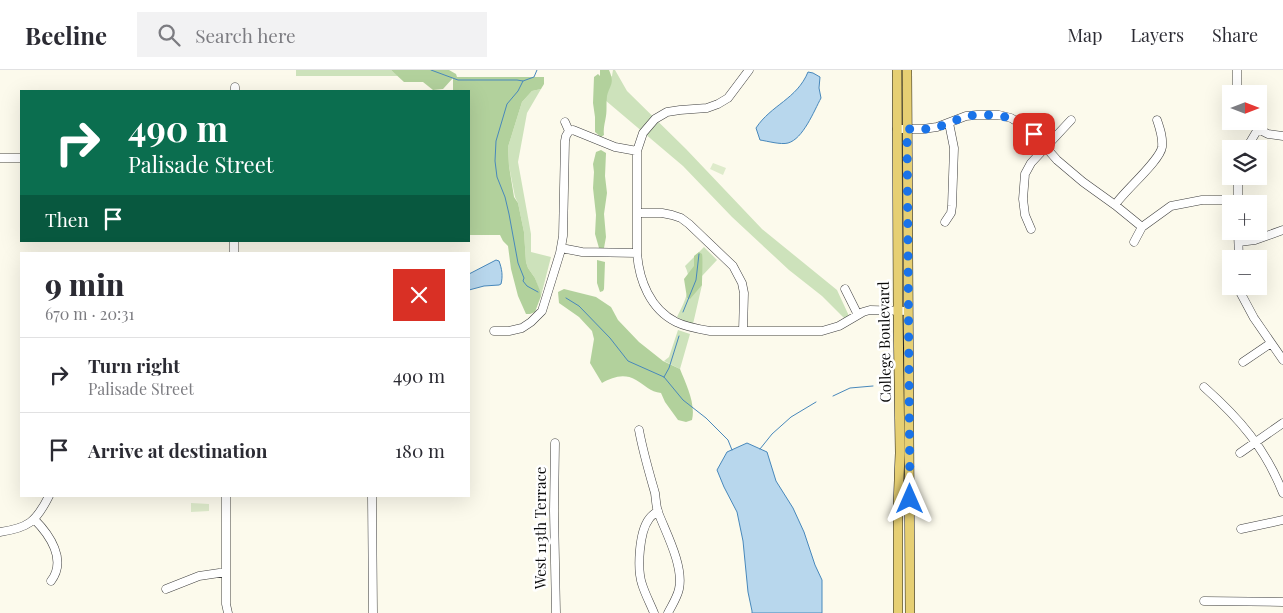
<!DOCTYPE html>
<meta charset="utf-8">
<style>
body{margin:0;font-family:"Playfair Display",serif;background:#f2f2f3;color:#2b2b33;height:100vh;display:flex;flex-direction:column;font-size:19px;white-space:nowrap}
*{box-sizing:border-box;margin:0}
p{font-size:16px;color:#7c7c81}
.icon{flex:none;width:28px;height:28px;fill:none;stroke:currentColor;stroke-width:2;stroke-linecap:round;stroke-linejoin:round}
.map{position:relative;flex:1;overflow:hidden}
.drawer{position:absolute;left:20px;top:182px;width:450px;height:245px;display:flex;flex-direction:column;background:#fff;border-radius:0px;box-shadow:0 5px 20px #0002}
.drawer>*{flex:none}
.banner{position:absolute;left:20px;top:20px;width:450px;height:152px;border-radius:0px;box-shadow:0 5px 20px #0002;background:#0b6e4f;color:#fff;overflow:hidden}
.needle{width:32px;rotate:90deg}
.fabs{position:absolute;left:1222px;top:15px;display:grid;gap:10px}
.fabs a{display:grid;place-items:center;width:45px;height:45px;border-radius:0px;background:#fff;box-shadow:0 5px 20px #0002;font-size:25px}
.pin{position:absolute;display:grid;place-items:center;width:42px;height:42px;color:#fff;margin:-21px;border-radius:10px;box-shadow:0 2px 8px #0006}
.me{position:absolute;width:55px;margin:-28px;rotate:0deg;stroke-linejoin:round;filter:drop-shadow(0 0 4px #0008)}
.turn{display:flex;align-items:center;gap:18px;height:105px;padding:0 25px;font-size:22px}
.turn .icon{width:65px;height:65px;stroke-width:2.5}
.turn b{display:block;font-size:35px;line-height:42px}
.then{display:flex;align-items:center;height:48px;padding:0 25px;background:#0003;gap:10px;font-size:19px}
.round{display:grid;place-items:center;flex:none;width:52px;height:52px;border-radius:0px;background:#f2f2f3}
.head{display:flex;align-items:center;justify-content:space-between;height:85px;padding:0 25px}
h1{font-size:30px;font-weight:800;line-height:38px}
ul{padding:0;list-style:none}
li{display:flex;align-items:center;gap:15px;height:75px;padding:0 25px;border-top:1px solid #e1e1e2}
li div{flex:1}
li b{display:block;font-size:19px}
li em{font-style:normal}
header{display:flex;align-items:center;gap:30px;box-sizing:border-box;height:70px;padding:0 25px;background:#fff;border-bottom:1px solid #e1e1e2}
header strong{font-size:24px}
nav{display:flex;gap:28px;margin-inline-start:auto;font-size:18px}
.search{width:350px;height:45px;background:#f2f2f3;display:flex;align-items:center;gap:12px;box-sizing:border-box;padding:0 18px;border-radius:0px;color:#7c7c81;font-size:19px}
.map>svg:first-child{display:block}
</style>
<header>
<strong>Beeline</strong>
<div class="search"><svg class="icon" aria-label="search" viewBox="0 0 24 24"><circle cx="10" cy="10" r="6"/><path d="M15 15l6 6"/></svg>Search here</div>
<nav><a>Map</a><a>Layers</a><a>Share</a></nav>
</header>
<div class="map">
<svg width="1283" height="543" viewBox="0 0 1283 543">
<rect width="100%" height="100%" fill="#fcfaec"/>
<!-- green -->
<path fill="#cde2bb" d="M296 0H391L398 6H296Z
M613 0H615L627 21 686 79 762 159 837 220 849 246 844 248 822 226 789 200 732 147 683 96 605 30 609 8 612 6Z
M541 19 527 43 518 92 531 164V182L551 187 541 226 535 208 528 198 526 192 524 162 518 133 515 127 509 96 508 77 522 32 532 21Z
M704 177 717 190 702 206V215L693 254 684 251 677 247C685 231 694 214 685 196Z
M678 260 690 264 680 299 664 291 669 287Z"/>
<!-- forest -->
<path fill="#b2d19c" d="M391 0H449L456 4 457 7H544V14L541 19 532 21 522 32 508 77 509 96 514 127 518 133 524 162 526 192 528 198 535 208 540 221 541 226 535 242 530 244H526L518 226 511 199 508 176 503 171 500 165H469V21H453V8L443 19 433 20 423 12H404Z
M600 0H609C615 14 610 14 607 26 606 33 607 40 606 46 605 53 603 58 604 65L601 67 595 62V47L593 33 594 7 598 4 600 6Z
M601 80 606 83 605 106 607 123 604 144 606 167 604 178H599L595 164 596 145 593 118 594 102 593 94 596 82Z
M699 182C700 183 701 183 702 184 703 186 702 212 702 215L690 229 687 228 684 209 694 196V186Z
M597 190 605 192 604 219 603 221 600 222 597 213Z
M564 219 596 227 611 237 618 250 639 272 663 291 680 299C686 314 696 334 692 350L686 352 678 350 665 332 661 323C650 322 645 315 636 310 624 303 613 307 602 313L590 293 594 269 592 261 579 247 559 233 558 222Z"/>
<!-- pitch -->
<path fill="#deebcb" d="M713 93 726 98 723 105 710 99Z
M191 433 209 434V441L191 442Z"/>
<!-- water -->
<path fill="#b8d7ed" stroke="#4888bb" d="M808 2 813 3 820 7 819 18 821 28C814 41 803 69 788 73 781 75 767 71 760 70L756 58C771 35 797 29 808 2Z
M496 190 499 191C502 199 503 206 501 214L499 215 484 216 469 220V204Z
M747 373 767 382 776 411 793 438 804 462 815 495 822 510V543H752V541L748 522 743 471 737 442 724 417 717 400 727 382Z"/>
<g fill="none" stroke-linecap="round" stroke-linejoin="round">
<!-- stream -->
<path stroke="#4888bb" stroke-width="1" d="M431 0 458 10H517L523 11 518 21 507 34 496 71 495 91 497 107 505 127 509 144 518 193 524 208 523 211 527 216 538 222
M523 11 534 7 537 0
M566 228 579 236 610 268 628 291 664 307 683 330 706 348 728 370 732 380
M683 242 696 210 699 184
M664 307 669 298 679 266
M833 326 850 318 873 316
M760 379 772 364 791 347 816 332"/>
<defs>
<path id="minor" d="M1237 0V24
M235 17V21
M565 52 569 61
M897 59H923L937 57 966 46 977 45H999L1011 48 1021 54 1034 64 1057 90 1083 112 1115 135 1142 157 1171 136 1202 130H1238
M1258 59 1268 64 1283 66
M569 61 573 60 615 77 637 81
M1246 79 1258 59 1249 51
M0 88H21
M1238 134V106
M1115 135C1125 120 1160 91 1162 77 1163 67 1160 59 1157 50
M637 143H662L672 145 681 148 689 154 733 196 742 213 744 223 743 261
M945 152 951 143 952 136 954 78 949 53
M1031 159 1025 145 1023 129 1025 104 1031 93 1071 50
M1238 161 1239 189
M1134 172 1142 157
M1239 172 1255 170 1283 160
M561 178 582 182 637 183C639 210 650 239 676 252 686 257 698 259 710 261H822L839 256 863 242 870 240 908 241
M637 183V81L643 63 655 49 667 42 680 40 707 38 718 34 728 28 749 0
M234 184V171
M1239 216V220L1254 248 1283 290
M845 219 858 245
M494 261H509L522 258 531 252 542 241 560 183 563 166 565 71 566 66 569 61
M1243 292 1271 273
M1204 317C1240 349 1265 378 1283 423
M639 360C643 382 649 402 655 423 656 430 656 436 658 442 666 463 684 496 679 519 677 528 672 535 668 543
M555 373 554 441 556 543
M1240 383 1283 353
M226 426V534L228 543
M372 426 373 543
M34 449C50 465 67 490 51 511
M1241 459 1283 450
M0 462C28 458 36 452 49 426
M166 519 199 506 226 502
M1204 531 1283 532
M654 543C650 533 645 524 642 514 637 499 639 462 649 449 651 446 655 443 658 441"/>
<path id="major" d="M897 0 898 241 900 383 898 437V543
M907 0 910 543"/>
</defs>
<!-- minor casing -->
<use href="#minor" stroke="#3e3e3e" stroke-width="9"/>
<!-- major casing -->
<use href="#major" stroke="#1c1c1c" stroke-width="10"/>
<!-- minor -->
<use href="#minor" stroke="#fff" stroke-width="8"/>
<!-- major -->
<use href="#major" stroke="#e6cf73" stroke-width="9"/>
</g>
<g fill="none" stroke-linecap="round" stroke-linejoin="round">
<!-- route -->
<path stroke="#1a73e8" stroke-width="9" stroke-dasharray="0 16.2" d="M910 429 907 59C918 59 928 60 938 57 947 54 956 50 964 47 971 45 977 45 984 45 1008 45 1016 49 1034 64"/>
</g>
<g text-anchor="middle" stroke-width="5" stroke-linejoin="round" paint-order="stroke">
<!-- street labels -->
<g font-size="15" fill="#0b0b0b" stroke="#fff">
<text transform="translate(885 272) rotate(-91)" y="5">College Boulevard</text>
<text transform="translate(541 458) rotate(-90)" y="5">West 113th Terrace</text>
</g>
</g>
</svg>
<div class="fabs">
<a><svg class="needle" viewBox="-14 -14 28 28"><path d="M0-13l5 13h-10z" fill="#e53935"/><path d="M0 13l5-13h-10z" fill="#7c7c81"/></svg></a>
<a><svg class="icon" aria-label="layers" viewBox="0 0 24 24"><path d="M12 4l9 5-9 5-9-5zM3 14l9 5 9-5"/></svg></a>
<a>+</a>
<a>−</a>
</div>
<div class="pin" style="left:1034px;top:64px;background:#d93025"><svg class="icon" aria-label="arrive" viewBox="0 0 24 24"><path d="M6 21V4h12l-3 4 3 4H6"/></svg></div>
<svg class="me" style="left:910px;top:429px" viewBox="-20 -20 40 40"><path d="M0-17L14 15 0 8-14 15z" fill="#1a73e8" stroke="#fff" stroke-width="4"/></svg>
<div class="banner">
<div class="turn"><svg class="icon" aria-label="right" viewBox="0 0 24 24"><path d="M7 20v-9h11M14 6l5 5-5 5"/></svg><div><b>490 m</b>Palisade Street</div></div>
<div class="then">Then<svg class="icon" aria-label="arrive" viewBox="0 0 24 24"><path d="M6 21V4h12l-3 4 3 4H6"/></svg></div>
</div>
<section class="drawer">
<div class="head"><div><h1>9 min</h1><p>670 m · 20:31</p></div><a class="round" style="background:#d93025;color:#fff"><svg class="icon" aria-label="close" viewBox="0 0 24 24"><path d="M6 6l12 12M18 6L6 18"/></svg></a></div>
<ul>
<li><svg class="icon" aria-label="right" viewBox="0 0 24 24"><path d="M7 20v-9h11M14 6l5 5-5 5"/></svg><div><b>Turn right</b><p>Palisade Street</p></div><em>490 m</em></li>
<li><svg class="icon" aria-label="arrive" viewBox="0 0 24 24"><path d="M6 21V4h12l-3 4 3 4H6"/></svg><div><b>Arrive at destination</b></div><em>180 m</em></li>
</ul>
</section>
</div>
